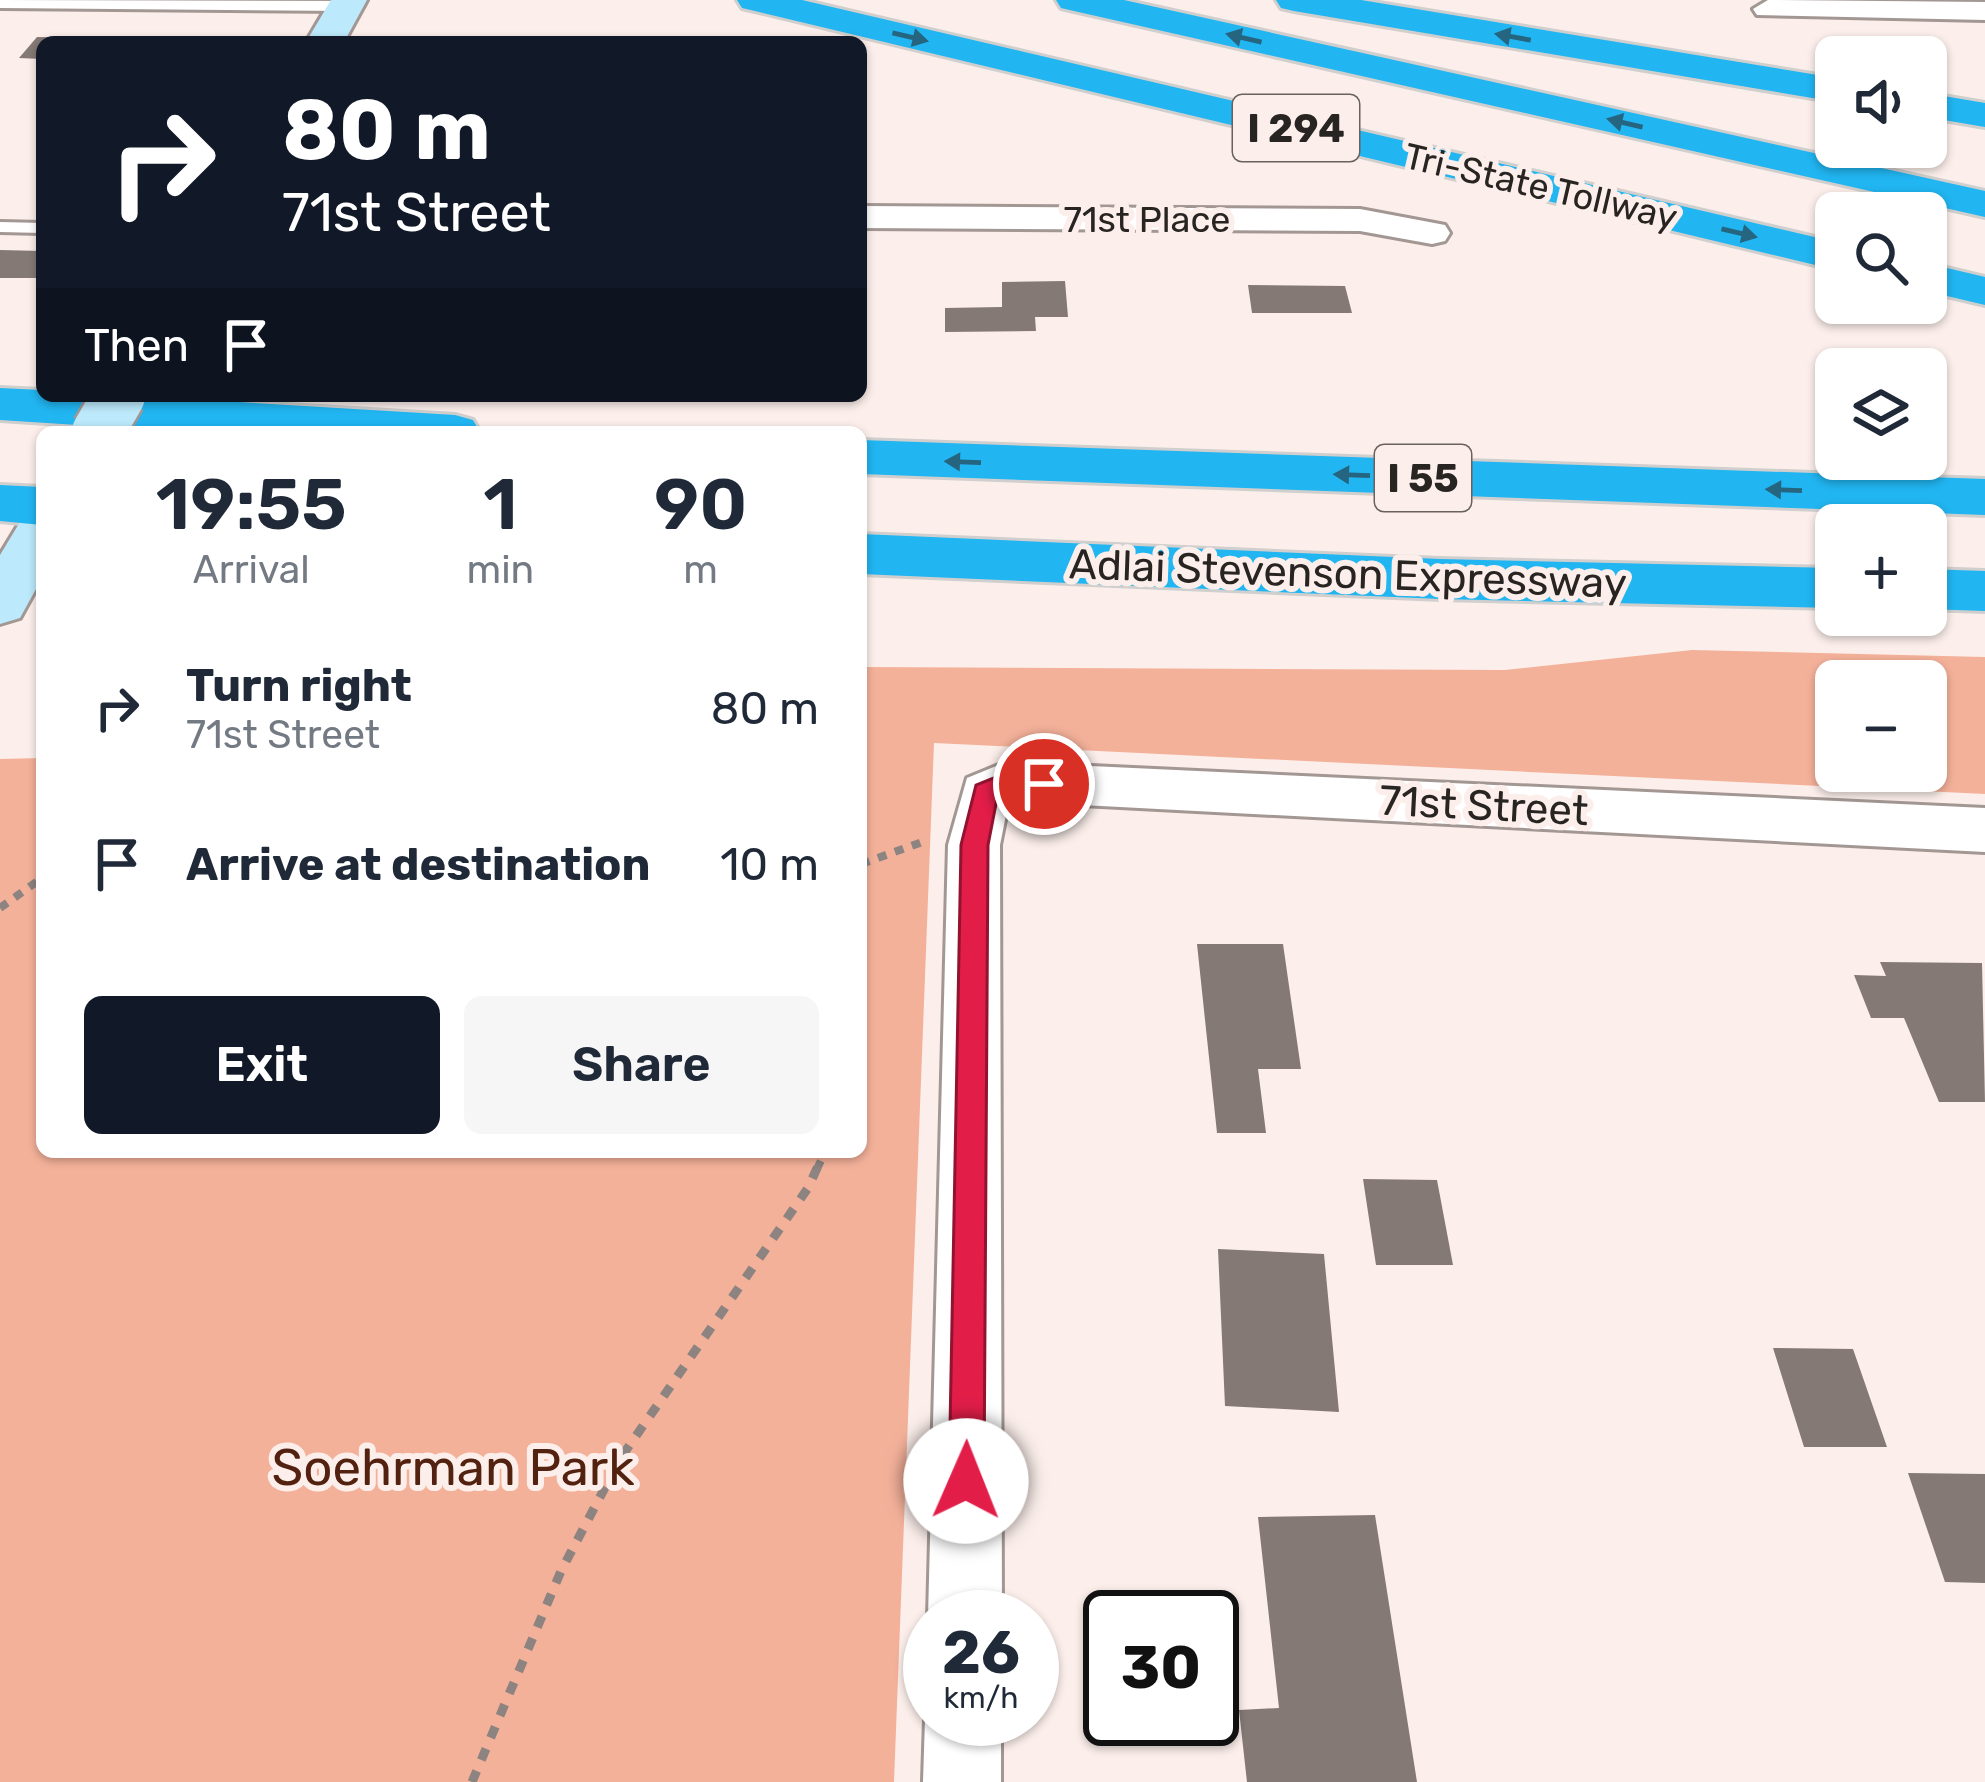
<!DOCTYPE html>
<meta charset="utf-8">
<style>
body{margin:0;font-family:Rubik,sans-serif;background:#f6f6f7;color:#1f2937;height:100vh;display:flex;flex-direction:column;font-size:45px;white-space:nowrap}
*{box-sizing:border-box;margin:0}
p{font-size:39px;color:#747a83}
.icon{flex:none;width:66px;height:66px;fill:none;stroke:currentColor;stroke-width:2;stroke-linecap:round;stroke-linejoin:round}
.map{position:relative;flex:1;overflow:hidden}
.drawer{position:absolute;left:36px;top:426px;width:831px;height:732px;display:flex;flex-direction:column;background:#fff;border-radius:18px;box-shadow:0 3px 9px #0004}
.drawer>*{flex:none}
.banner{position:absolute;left:36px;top:36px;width:831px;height:366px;border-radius:18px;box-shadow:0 3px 9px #0004;background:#111827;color:#fff;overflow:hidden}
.fabs{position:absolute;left:1815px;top:36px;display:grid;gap:24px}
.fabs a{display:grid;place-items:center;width:132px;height:132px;border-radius:18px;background:#fff;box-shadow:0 3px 9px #0004;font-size:60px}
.speed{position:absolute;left:903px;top:1590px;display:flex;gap:24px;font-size:60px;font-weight:700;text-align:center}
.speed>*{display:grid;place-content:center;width:156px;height:156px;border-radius:50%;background:#fff;box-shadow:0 3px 9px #0004;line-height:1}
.speed small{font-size:30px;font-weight:400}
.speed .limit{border:6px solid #111;border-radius:18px;background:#fff;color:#111}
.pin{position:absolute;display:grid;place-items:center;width:102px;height:102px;color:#fff;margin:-51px;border:6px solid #fff;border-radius:50%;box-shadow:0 3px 12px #0007}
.me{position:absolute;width:132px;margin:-66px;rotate:1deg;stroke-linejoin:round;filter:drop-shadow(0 0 9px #0008)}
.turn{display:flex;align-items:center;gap:42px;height:252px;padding:0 48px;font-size:54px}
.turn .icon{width:156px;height:156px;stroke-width:2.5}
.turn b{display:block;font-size:84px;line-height:102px}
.then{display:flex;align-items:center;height:114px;padding:0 48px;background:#0003;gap:24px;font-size:45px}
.eta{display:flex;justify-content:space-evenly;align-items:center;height:204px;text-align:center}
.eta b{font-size:72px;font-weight:600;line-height:84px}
.action{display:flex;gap:24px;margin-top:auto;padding:24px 48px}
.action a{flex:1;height:138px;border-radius:18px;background:#111827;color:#fff;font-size:48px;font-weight:600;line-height:138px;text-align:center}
.action a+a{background:#f6f6f7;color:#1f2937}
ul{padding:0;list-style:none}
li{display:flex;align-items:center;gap:36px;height:156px;padding:0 48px}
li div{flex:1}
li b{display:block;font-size:45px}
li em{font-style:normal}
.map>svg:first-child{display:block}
</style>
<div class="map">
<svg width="1985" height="1782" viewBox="0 0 1985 1782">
<rect width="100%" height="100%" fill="#fcefeb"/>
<!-- green -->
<path fill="#f4b19a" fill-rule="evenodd" d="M1692 650 1985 657V794L934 743 894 1782H0V759L42 758V1152H861V667L1505 670ZM1836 681H1926V771H1836Z"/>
<!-- building -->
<path fill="#847975" d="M37 37 104 38 101 42H42V59L19 58Z
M0 250 42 251V278H0Z
M1065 281 1068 317H1035L1036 331 945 332V308L1002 307V282Z
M1248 285 1345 286 1352 313H1252Z
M1197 944H1283L1301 1069H1258L1266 1133H1217Z
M1880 962 1982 963 1985 1102H1939L1904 1018H1871L1854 975 1886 976Z
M1363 1179 1437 1180 1453 1265H1376Z
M1218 1249 1324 1254 1339 1412 1225 1406Z
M1773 1348 1853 1349 1887 1447H1804Z
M1908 1473 1985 1474V1583L1945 1582Z
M1375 1515 1417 1782H1247L1239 1710 1279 1708 1258 1517Z"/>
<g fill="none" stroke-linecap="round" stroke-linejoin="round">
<defs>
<path id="lane" d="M0 0 346 1 354 6 346 11 0 8Z
M0 222 42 223V233L0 232Z"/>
<path id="street" d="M1768 0 1985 2V20L1757 15 1753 9Z
M861 206 1360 209 1445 225 1450 233 1445 241 1432 244 1360 231 861 228Z
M1006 762 1985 808V852L1082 805H1008L1000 845 1002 1617H930V1621L928 1617 948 845 967 778Z
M930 1707V1719H1001V1782H923L925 1719Z"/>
<path id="secondary" d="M331 0H367L344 42H306Z
M42 511V578L20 618 0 624V555L23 517Z"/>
<path id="highway" d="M737 0H802L1836 242V270L755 11 742 8Z
M1056 0H1124L1985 191V217L1074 11 1061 8Z
M1276 0H1361L1836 78V102L1294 11 1281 8Z
M1926 93 1985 103V127L1926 117Z
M1926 263 1985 277V305L1926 291Z
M0 388 42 390V396H137L455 415 473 420 480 432H186L0 420Z
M861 440 1985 479V515L861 474Z
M0 485 42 487V525L0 521Z
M861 534 1441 559 1836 568V608L1441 599 861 574Z
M1926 569 1985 571V611L1926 609Z"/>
</defs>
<!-- lane casing -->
<use href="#lane" stroke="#a39793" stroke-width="6"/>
<!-- street casing -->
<use href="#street" stroke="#a39793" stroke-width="6"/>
<!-- secondary casing -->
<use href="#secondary" stroke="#a39793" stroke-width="6"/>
<!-- highway casing -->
<use href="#highway" stroke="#d0cfce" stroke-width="6"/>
<!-- path-far1 -->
<path stroke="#8d8481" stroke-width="8" stroke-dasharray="9 9" stroke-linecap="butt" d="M861 864 925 841
M0 908 42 878
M817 1169 825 1152"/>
<!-- path -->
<path stroke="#8d8481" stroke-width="9" stroke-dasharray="12 12" stroke-linecap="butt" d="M472 1782 561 1571 620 1459 808 1188 818 1166"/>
<!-- lane -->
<use href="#lane" fill="#fff" fill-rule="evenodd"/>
<!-- street -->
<use href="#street" fill="#fff" fill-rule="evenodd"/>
<!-- secondary -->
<use href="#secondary" fill="#bce9fb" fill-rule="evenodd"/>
<!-- highway -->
<use href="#highway" fill="#21b5f1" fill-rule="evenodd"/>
<defs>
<path id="secondary-bridge" d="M98 432 119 396"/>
</defs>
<!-- secondary-bridge casing -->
<use href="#secondary-bridge" stroke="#a39793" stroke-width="57" stroke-linecap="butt"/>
<!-- secondary-bridge -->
<use href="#secondary-bridge" stroke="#bce9fb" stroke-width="52"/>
</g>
<!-- one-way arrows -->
<defs><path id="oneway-solid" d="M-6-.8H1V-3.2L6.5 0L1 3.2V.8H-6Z" transform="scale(3)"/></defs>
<g fill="#25657f">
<use href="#oneway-solid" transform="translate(910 37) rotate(13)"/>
<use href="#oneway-solid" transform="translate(1513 37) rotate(-170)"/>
<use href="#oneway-solid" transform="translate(1244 38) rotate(-167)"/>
<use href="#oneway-solid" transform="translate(1625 123) rotate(-167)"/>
<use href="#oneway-solid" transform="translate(1739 233) rotate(13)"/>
<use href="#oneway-solid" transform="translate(963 462) rotate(-178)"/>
<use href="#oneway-solid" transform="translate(1352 475) rotate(-178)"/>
<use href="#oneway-solid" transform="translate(1784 490) rotate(-178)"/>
</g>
<!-- route -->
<path fill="#e11d48" stroke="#92132f" stroke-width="3" d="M1006 773H1044L1057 784C1045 802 1016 790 997 799L988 845 984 1481 979 1493 966 1498 954 1493 949 1481 961 845 976 785Z"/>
<g text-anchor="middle" stroke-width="12" stroke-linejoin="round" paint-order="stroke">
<!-- far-street labels -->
<g font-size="36" fill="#282422" stroke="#fcefeb">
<text transform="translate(1541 186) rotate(13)" y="13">Tri-State Tollway</text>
<text x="1147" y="232">71st Place</text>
</g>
<!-- shield labels -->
<g fill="#fcefeb" stroke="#68615e" stroke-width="3">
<rect x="1233" y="95" width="126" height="66" rx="9"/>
<rect x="1375" y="445" width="96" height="66" rx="9"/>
</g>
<g font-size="39" font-weight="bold" fill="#282422">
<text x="1296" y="142">I 294</text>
<text x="1423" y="492">I 55</text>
</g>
<!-- street labels -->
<g font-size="42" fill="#282422" stroke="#fcefeb">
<text transform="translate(1348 573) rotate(2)" y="15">Adlai Stevenson Expressway</text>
<text transform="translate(1484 805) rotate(3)" y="15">71st Street</text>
</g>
<!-- near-park labels -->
<g font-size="51" fill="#53210f" stroke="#fcefeb">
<text x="453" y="1485">Soehrman Park</text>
</g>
</g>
</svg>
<div class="fabs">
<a><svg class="icon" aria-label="sound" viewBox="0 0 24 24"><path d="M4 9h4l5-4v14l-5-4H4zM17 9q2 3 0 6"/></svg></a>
<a><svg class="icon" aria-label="search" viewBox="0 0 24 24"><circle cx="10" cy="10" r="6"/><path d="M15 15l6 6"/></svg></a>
<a><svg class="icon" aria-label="layers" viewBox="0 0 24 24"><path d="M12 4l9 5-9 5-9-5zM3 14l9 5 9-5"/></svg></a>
<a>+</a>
<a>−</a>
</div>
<div class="speed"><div>26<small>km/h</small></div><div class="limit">30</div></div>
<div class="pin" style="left:1044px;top:784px;background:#d93025"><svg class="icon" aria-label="arrive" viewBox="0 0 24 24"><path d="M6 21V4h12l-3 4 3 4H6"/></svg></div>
<svg class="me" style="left:966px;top:1481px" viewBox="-20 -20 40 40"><circle r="19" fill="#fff"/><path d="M0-13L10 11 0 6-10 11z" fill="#e11d48"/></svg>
<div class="banner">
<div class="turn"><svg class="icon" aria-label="right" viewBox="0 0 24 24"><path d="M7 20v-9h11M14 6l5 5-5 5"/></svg><div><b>80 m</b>71st Street</div></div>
<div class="then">Then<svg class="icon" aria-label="arrive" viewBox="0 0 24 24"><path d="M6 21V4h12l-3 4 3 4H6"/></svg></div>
</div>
<section class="drawer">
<div class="eta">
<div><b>19:55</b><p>Arrival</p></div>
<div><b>1</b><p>min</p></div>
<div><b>90</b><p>m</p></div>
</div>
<ul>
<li><svg class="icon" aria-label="right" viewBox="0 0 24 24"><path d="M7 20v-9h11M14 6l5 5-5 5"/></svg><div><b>Turn right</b><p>71st Street</p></div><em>80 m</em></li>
<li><svg class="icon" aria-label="arrive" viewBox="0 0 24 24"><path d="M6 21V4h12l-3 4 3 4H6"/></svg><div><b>Arrive at destination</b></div><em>10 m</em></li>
</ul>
<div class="action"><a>Exit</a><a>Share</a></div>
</section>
</div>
